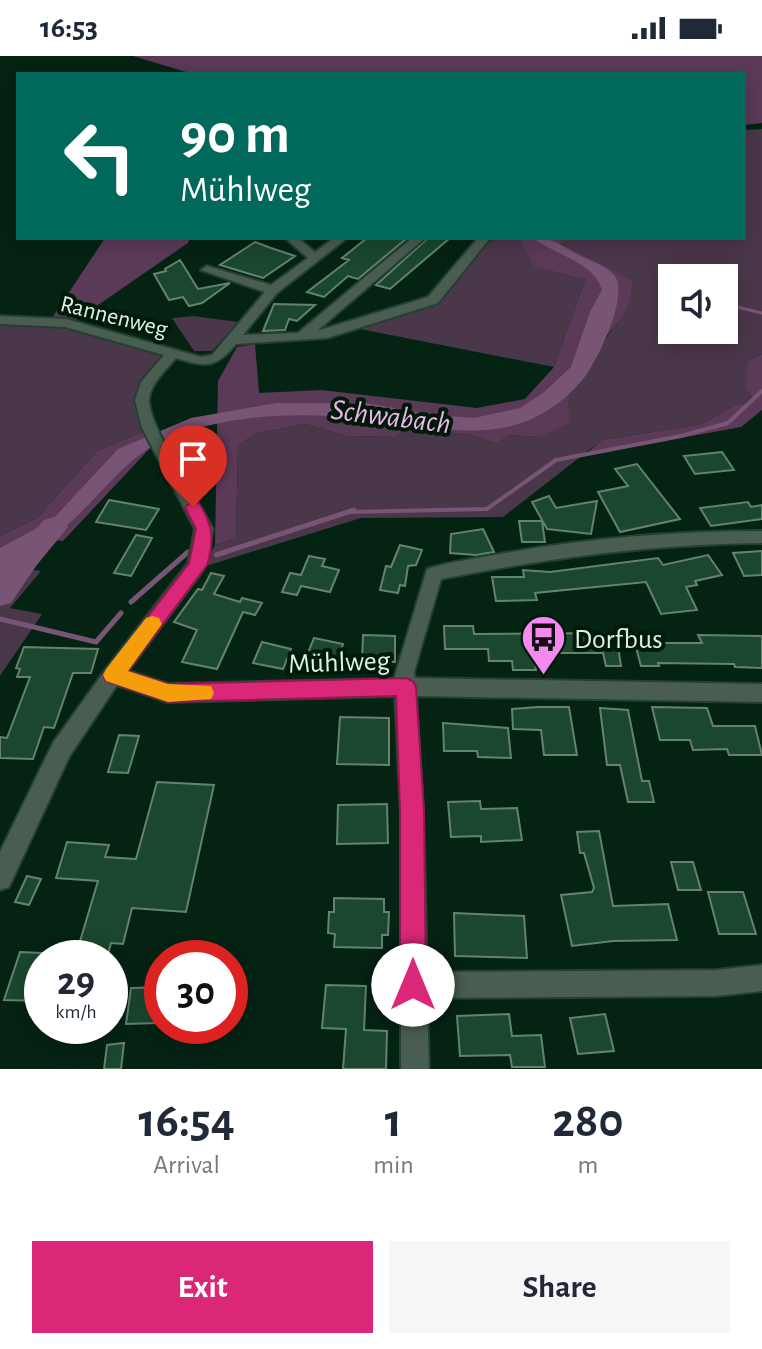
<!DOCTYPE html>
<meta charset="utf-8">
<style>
body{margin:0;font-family:"Alegreya Sans",sans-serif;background:#f6f6f7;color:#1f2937;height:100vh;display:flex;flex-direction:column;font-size:30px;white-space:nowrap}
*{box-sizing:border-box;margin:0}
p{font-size:26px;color:#747a83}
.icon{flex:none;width:44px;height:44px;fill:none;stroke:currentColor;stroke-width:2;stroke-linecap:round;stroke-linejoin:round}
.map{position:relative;height:1013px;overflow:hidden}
.details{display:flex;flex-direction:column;background:#fff;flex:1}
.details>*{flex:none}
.banner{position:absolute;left:16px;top:16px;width:730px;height:168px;border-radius:0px;box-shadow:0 4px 20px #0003;background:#00695c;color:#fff;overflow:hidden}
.buttons{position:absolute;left:658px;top:208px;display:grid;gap:16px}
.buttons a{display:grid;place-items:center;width:80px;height:80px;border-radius:0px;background:#fff;box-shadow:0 4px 20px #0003;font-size:40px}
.speed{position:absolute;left:24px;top:884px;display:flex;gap:16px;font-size:40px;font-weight:700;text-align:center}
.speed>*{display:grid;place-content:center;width:104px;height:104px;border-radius:50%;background:#fff;box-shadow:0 4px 20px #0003;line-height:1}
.speed small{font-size:20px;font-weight:400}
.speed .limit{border:12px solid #d22;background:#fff;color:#111}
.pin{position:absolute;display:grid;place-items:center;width:68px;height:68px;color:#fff;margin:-82px -34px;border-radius:50% 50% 50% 0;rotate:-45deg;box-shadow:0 0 8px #0007}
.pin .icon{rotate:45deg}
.me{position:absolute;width:88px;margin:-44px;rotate:0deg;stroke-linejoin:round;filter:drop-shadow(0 0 6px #0008)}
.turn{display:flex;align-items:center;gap:28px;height:168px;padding:0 32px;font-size:36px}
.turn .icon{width:104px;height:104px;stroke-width:2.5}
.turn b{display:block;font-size:56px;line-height:68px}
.eta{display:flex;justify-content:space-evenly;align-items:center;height:136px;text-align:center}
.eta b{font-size:48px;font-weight:700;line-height:56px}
.action{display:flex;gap:16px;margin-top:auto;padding:16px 32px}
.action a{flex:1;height:92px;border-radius:0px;background:#db2777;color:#fff;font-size:32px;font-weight:700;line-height:92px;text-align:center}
.action a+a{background:#f6f6f7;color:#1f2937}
.status{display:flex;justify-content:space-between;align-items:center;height:56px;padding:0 40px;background:#fff;direction:ltr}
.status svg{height:22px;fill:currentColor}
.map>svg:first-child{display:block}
</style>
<div class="status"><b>16:53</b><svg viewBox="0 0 49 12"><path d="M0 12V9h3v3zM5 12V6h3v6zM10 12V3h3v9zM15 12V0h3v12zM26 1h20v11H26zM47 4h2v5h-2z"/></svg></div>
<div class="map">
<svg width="762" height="1013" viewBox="0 0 762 1013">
<rect width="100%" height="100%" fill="#042313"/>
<!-- green -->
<path fill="#4b374a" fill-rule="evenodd" d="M762 73V298L748 305 757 345 735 349 702 368 602 384 503 461 361 462 203 511 215 489 236 483 238 390 254 378 305 368 347 380 395 381 405 372 473 379 497 388 508 379 539 381C568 342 590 300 621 263L561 187 564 182H744V74ZM672 222H724V274H672Z
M495 182H519L535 210 585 224 554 311 360 273 437 245 477 196Z
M193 260 238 266 212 295H194L172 262Z
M50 265 163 296 135 346 142 376 97 395 37 462 0 480V266Z
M33 514 41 515 10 552 42 558 0 620V525Z"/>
<!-- forest -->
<path fill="#5b3a58" d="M133 0H762V67L744 69V18H193Z
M105 182H190L188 187 69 269 50 265Z
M519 182H564L561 188 632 224 630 245 621 263 595 294 568 340 569 367 539 381 508 379 497 388 473 379 405 372 395 381 347 380 305 368 254 378 238 390 236 483 215 489 218 325 237 291 255 288 259 337 321 334 477 352 525 343 554 311 585 224 534 210Z
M762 298V354L741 371 583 400 602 384 702 368 735 349 756 345 745 330 748 305Z
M142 376 152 390 63 485 55 484 33 514 0 525V480L37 462 97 395Z"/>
<!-- water -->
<path fill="#785575" d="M533 182C555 182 559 189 577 198 588 204 605 209 614 219 630 237 599 301 586 319 571 340 543 361 518 368 470 383 417 368 368 363 302 356 234 357 171 381 131 396 106 433 75 462 53 482 27 501 0 513V492L52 464 118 393 191 362 276 347H365L435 359 474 362 520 352 543 337 571 311 590 256 602 234C594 206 555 199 533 182Z"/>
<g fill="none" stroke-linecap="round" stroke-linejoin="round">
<!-- stream-far2 -->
<path stroke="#785575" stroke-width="3" d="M724 248 762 257"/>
<!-- stream-far1 -->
<path stroke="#785575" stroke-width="4" d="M348 456 487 453 556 404 681 380 728 367 762 335"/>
<!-- stream -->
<path stroke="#785575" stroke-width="5" d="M216 499 354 454
M131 546 188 496
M0 563 96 586 121 557"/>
<!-- river -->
<path fill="#785575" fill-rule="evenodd" d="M54 461 64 464 68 471 36 510 11 547 0 550V514L44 464Z"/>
</g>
<!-- building -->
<path fill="#1a472e" stroke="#63836f" stroke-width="2" d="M367 182H407L358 223 348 220 324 241 307 236 349 204 342 202Z
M428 182H450L390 233 376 229Z
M255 186 271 192 295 200 263 222 220 209Z
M180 204 198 233 230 227 202 247 189 250 183 241 169 244 154 218 166 215 165 213Z
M274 248 315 249 297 265 289 263 285 274 263 275Z
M722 396 734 414 695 418 684 400Z
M637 408 680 463 620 476 598 436 628 430 615 413Z
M549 440 556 452 597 445 591 478 547 473 532 446Z
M109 444 159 453 146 474 96 466Z
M748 446 751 451 762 449V463L711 470 700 452Z
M519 465H542L545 486H522Z
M483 473 494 496 476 499 450 497 451 478Z
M136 479 152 482 131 520 114 517Z
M400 489 422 494 416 509 408 510 405 530 400 529 398 537 380 534 386 510 391 511Z
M762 495V519L744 520 733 497Z
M708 499 722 519 695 525 697 529 686 531 697 554 661 558 646 526 535 537 537 544 496 545 492 521H524L523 514 550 516 658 502 663 509Z
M309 500 325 503 322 510 339 514 330 536 301 530 297 539 282 536 290 517 301 519Z
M211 517 224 520 214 538 240 546 242 542 262 547 255 559 243 556 217 613 182 606 197 574 174 566 198 533 202 534Z
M444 570H473L474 578 616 577 621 610H606L603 597H534L536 614H513L512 605H489L488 593H445Z
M632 577H650L652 587H702L698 579 762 580V612L735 611 734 608 658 607 659 610H641Z
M363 579 395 580V606L362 605Z
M314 582 343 588 334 614 304 607Z
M262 586 291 593 283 613 253 607Z
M24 591 98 593 91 617H73L54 672 44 671 33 703 0 702V681L7 682 30 621H17L20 613 16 612Z
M538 651H569L577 699H544L541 674 513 673 512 653Z
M652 651 707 652 713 670H755L762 699H729L727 693 693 694 690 684H660Z
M600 652 628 654 642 725H649L654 746H628L620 709H607Z
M340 661 389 662V709L337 708Z
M443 667 508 672 511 702 478 701 477 695H444Z
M119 679 139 680 128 717 108 716Z
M157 726 214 729 186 856 132 852 123 888 111 887 107 902H75L98 825 56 822 67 786 109 789 105 801 136 803Z
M480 745 481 753 517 752 522 784 481 786V780L451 781 448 746Z
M387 748 388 787 337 788 338 749Z
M599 775 613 850 668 848 677 884 613 885 572 890 561 839 592 836 594 832 584 797H580L577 776Z
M671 806H693L701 834H678Z
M27 820 41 823 29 849 15 846Z
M708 836H743L756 878H719Z
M334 842 384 843V856H389L388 879H382V892L334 891 335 878 328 877 329 856H334Z
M454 857 524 860 527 902 455 900Z
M20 896 42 897V945L4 944Z
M326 929 366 930 364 974 387 975 386 1013H343L346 973 322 972Z
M162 931 158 967 126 968 131 932Z
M509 958 512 980 541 979 545 1011H512L510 999 460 1000 457 960Z
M605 958 614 995 578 998 570 962Z
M124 987 121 1013H104L107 989Z"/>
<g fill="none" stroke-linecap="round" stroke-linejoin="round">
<defs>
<path id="minor" d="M285 182H298L315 196 334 182H347L277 237 243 279 298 277 412 182H425L317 275 428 241 478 182H490L438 247 327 282 236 288C215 313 206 311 176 302 166 314 150 328 149 344 149 371 198 446 213 473L203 514 128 615 168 628 394 623 427 513C452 505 479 502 505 497 590 482 676 475 762 475V487C653 488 547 502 441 523L414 616 415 622 762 628V646L416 640 423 755 427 916 716 914 762 909V935L716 940 427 942 429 1013H401V755L395 640 168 646 117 629 69 701 9 831 0 834V796L53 687 106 613 188 507 195 473 142 372 135 344 141 326 164 299 65 271 0 268V260L66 263 201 301 212 299 265 236 201 214 207 210 271 229 308 202Z"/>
</defs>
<!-- minor casing -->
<use href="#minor" stroke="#234030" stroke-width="4"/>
<!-- minor -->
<use href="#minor" fill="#4a5d51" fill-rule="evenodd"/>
</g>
<!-- route -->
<path fill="#db2777" stroke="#8e194d" stroke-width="2" d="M193 445 199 447C213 470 215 483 207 509L128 615 168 628 406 622 413 625 416 631 424 755 426 929 422 938 413 942 404 938 400 929V755L396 640 168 646 106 625 103 619 189 507 196 473 185 451Z"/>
<!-- slow -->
<path fill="#f59e0b" d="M153 560 159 562 162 568 128 615 168 628 211 630 214 637 211 643 168 646 106 625 103 619 106 613 146 562Z"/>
<!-- icons -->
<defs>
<symbol id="bus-pin" viewBox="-11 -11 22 30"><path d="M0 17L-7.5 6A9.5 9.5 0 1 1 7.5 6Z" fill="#f589ef" stroke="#001a0a"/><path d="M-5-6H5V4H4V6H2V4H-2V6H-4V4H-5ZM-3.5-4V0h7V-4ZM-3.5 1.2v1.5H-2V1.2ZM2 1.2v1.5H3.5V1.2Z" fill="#111"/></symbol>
</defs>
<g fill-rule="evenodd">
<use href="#bus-pin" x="518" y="556" width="51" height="69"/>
</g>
<g text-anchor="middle" stroke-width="8" stroke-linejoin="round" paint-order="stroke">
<!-- far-street labels -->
<g font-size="24" fill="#dff0e5" stroke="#001a0a">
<text transform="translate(114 260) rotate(14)" y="8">Rannenweg</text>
</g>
<!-- poi labels -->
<g font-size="28" fill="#dff0e5" stroke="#001a0a" text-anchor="start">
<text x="574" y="592">Dorfbus</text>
</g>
<!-- street labels -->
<g font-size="28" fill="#dff0e5" stroke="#001a0a">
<text transform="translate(339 605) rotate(-2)" y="10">Mühlweg</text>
</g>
<!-- water labels -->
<g font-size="30" font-style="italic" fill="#efb5ea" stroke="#001a0a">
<text transform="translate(391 360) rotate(7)" y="10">Schwabach</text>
</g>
</g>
</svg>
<div class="buttons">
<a><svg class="icon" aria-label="sound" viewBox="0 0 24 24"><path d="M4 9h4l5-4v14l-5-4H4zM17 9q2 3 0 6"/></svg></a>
</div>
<div class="speed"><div>29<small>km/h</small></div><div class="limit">30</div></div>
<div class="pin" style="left:193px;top:451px;background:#d93025"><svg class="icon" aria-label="arrive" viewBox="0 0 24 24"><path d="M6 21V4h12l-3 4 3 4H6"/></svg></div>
<svg class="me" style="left:413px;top:929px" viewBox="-20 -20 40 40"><circle r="19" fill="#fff"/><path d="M0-13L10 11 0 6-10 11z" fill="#db2777"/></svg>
<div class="banner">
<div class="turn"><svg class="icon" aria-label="left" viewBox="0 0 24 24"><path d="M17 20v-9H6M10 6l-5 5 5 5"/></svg><div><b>90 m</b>Mühlweg</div></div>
</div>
</div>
<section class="details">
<div class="eta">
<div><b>16:54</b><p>Arrival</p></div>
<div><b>1</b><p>min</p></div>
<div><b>280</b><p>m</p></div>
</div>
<div class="action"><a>Exit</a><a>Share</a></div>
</section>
